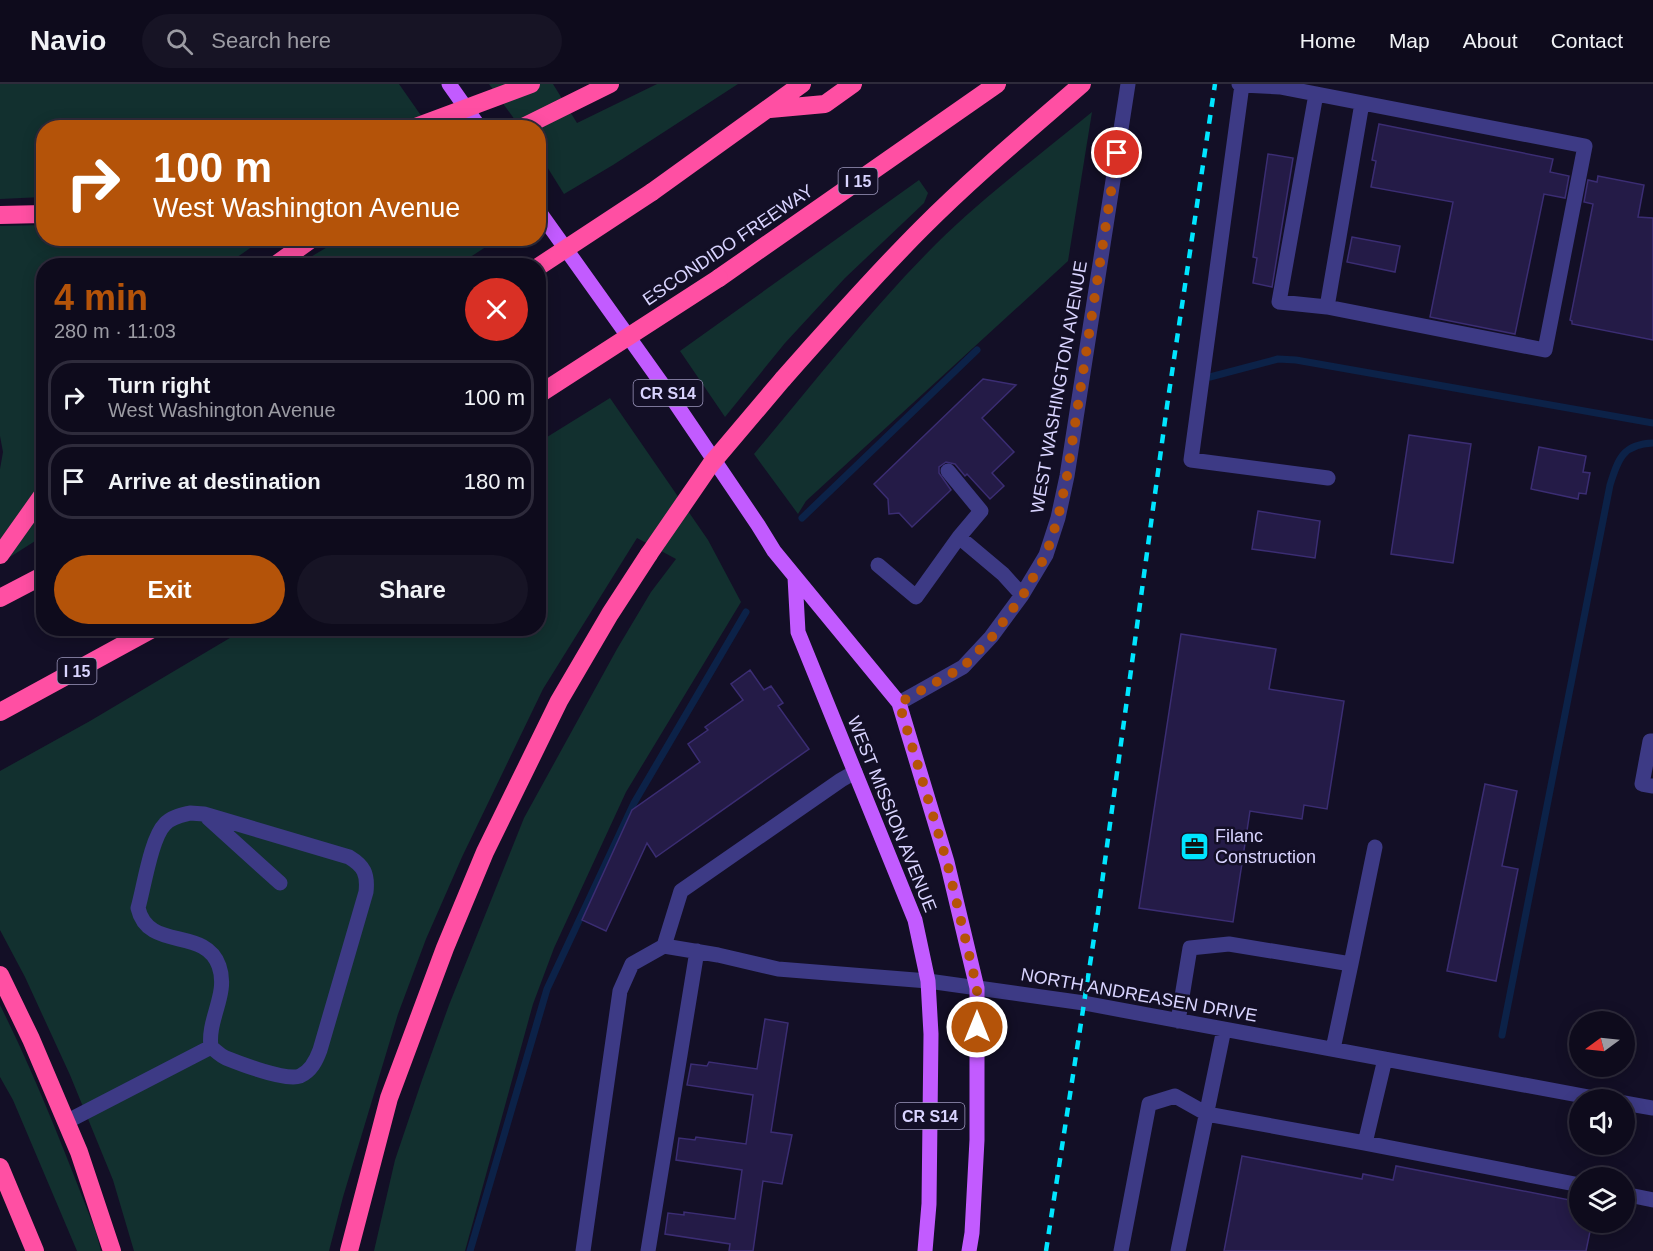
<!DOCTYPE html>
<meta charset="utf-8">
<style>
body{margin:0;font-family:Arial,sans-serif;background:#171425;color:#f1f3f6;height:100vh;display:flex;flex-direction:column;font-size:22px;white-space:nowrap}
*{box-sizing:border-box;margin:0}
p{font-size:20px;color:#9b9ba3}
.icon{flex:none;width:33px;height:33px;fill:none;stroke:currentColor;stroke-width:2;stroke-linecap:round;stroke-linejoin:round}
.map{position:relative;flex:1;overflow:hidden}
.sheet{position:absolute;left:36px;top:174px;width:510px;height:378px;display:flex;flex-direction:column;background:#0e0b1c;border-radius:24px;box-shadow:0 3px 15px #0003,0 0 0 2px #2e2b3b}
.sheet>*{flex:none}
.banner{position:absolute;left:36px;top:36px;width:510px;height:126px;border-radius:24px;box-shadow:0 3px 15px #0003,0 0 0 2px #2e2b3b;background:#b45309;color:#fff;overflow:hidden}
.needle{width:39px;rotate:255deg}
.buttons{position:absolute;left:1569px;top:927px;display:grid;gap:12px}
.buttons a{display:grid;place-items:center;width:66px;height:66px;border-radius:50%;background:#0e0b1c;box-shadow:0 3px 15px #0003,0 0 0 2px #2e2b3b;font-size:30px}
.pin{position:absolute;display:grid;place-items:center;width:51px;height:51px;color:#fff;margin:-26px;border:3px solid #fff;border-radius:50%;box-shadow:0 2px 6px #0007}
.me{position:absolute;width:66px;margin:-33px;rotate:0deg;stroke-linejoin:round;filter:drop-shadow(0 0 4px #0008)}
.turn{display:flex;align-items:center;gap:21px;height:126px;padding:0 18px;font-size:27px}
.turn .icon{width:78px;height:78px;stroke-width:2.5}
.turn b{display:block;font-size:42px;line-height:51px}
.round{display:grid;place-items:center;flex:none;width:63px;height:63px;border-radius:32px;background:#171425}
.headline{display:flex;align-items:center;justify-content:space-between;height:102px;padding:0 18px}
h1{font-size:36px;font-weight:700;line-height:45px;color:#b45309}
.cta{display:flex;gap:12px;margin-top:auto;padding:12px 18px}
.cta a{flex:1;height:69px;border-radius:36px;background:#b45309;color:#fff;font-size:24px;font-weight:700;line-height:69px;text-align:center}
.cta a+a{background:#171425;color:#f1f3f6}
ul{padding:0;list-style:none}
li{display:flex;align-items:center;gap:18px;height:75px;margin:0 12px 9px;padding:0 6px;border:3px solid #2e2b3b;border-radius:24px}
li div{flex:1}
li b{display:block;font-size:22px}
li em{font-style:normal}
header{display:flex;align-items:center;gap:36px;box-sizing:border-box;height:84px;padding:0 30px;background:#0e0b1c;border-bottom:2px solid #2e2b3b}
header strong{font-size:28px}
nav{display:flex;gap:33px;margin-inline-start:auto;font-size:21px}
.search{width:420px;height:54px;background:#171425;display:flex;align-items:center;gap:15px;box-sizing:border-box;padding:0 21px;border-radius:33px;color:#9b9ba3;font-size:22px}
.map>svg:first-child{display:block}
</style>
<header>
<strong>Navio</strong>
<div class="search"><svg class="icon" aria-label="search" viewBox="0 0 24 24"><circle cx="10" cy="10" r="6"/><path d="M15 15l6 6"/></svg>Search here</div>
<nav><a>Home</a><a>Map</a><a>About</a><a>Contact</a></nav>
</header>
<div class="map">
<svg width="1653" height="1167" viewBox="0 0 1653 1167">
<rect width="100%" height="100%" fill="#130f26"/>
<!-- green -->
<path fill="#12302f" d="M0 0H399L429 43 44 44 43 113 0 115Z
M489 0H553L577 39 657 0H738L613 81 564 110 539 70 538 44 520 43Z
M1092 28 1068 177 806 417 798 430 754 370C814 299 870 226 936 160 984 112 1040 71 1092 28Z
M919 96 928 109 924 119 845 194 785 259 725 333 680 267Z
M43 141 44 154 263 155 226 181 44 182 43 452 10 473 0 476V385L3 368 0 352V142Z
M341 155V154L498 155 458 181H297Z
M610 314 708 456 741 518 626 708 554 864 533 920 465 1167H374L395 1076 422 996 449 921 524 734 617 565 651 508 676 475 637 454 543 605 462 773 426 855 398 930 343 1113 329 1167H134L113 1096 70 991 25 893 0 846V687L90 637 245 545 538 544 539 358Z
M0 921C37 995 66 1071 96 1148L101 1167H77L13 1016 0 993Z"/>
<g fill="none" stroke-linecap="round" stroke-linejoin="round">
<!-- stream -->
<path stroke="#0c2248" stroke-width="7" d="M1210 293 1278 275 1296 276 1653 339
M802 434 977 266
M1502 951 1610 401C1618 375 1623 360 1653 359
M470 1167 547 905 634 719 746 528"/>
</g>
<!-- building -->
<path fill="#241b47" stroke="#3b2d73" stroke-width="1.5" d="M1379 40 1553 75 1550 88 1569 92 1565 114 1544 110 1515 250 1430 233 1453 118 1371 103 1376 77 1372 76Z
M1268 70 1293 74 1272 203 1253 199 1257 174 1253 173Z
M1598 92 1644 101 1638 133 1653 134V256L1572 240V237L1570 236 1593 120 1584 118 1588 96 1597 98Z
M1352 153 1400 162 1395 188 1347 178Z
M983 295 1016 301 982 334 1014 368 992 389 1004 402 990 415 967 390 965 392 955 380 946 378 939 383V389L951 406 912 443 899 429 889 430 888 415 874 400Z
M1409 351 1471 360 1453 479 1391 470Z
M1539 363 1586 372 1583 388 1590 389 1586 410 1579 409 1578 415 1531 405Z
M1258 427 1320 437 1315 474 1252 465Z
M1181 550 1276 565 1269 605 1344 617 1327 725 1304 721 1302 735 1250 727 1233 838 1139 824Z
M750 586 764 606 771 602 783 619 778 622 809 665 656 773 647 759 606 847 582 836 632 726 700 678 688 660 708 646 705 643 743 616 731 600Z
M1485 700 1517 707 1502 782 1518 785 1496 897 1447 887Z
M765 935 788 939 771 1048 792 1051 782 1100 763 1097 753 1167H729L730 1160 665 1150 668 1129 684 1131V1128L735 1135 742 1086 676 1076 679 1054 695 1056 696 1053 746 1060 753 1011 687 1001 691 980 707 982 709 978 757 985Z
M1242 1072 1362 1095 1363 1090 1393 1096 1396 1082 1580 1118V1138H1592L1586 1167H1224Z"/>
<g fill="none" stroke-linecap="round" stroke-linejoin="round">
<!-- minor -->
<path stroke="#3d3a85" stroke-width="15" d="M1239 0 1242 1 1191 376 1328 394
M1242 1 1280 3 1585 62 1545 266 1327 223 1362 19
M1316 10 1279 218 1327 223
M959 453 1003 490 1022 511
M878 481 916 513 959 453 981 427 948 387
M899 619 963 583 991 553 1022 511 1046 471 1058 434 1067 392 1128 0
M1653 657H1650L1642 700 1653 702
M190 729 204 730 349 773C364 782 368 790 366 808L320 966C316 977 311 987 300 992 286 997 241 980 226 974 221 972 216 967 211 963 207 935 229 910 219 882 205 842 148 868 138 824 144 803 151 754 165 740 171 733 182 731 190 729Z
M208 734 280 799
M664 862 718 871 778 885 928 897 1084 919 1605 1016
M1351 880 1375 763
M1178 937 1190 864 1229 860 1351 880 1333 965
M1624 1019 1653 1024
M66 1038 211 963
M1365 1059 1385 975
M1624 1110 1653 1116
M583 1167 620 907 632 880 664 862 681 807 841 696 855 688
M648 1167 697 867
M1121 1167 1149 1020 1175 1012 1207 1030 1365 1059 1580 1101
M1178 1167 1224 945"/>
<!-- major -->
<path stroke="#c25bff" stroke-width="15" d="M449 0 480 44
M538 126 670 311 758 441 774 467 899 619 947 778 977 904V1056L972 1149 969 1167
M795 493 798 548 915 836 928 897 931 950 929 1120 925 1167"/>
<!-- highway -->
<path stroke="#ff4fa3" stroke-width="18" d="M770 25 825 20 853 0
M521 44 610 0
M652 108 802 0
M0 131 44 130
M274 182 313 154
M719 194 997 0
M783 295C828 244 874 192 922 144 973 93 1028 47 1082 0
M0 471 44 409
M0 514 44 491
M0 628 154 544
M0 891 31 955 79 1068 112 1167
M0 1083 35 1167
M349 1167 389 1014 445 864 485 768 559 617 610 530 649 470"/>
<!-- rail -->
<path stroke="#00e5ff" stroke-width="4.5" stroke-dasharray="9 8" stroke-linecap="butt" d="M1046 1167 1098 828 1167 322 1215 0"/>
<!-- highway-bridge -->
<path stroke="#ff4fa3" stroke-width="18" d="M413 44 531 0
M538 183 652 108
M538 311 719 194
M649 470 711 380 783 295"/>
</g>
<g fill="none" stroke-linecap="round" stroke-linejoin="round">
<!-- route -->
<path stroke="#b45309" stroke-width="10" stroke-dasharray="0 18" d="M977 943V904L947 778 899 619 963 583 992 553 1023 511 1046 471 1058 434 1067 392 1117 69"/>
</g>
<!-- icons -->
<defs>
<symbol id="office-square" viewBox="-11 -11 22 22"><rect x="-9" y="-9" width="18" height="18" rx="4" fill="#00e5ff" stroke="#130f26"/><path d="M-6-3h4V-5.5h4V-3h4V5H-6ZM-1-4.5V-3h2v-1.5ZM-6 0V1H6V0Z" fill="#111"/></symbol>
</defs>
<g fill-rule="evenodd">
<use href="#office-square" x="1178" y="746" width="33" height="33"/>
</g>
<g text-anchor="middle" stroke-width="5" stroke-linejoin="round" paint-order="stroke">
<!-- shield labels -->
<g fill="#130f26" stroke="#9e99be" stroke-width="1.5">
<rect x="838.5" y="84" width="39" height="26" rx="4.5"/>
<rect x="633.5" y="296" width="69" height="26" rx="4.5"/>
<rect x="57.5" y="574" width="39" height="26" rx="4.5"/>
<rect x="895.5" y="1019" width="69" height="26" rx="4.5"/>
</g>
<g font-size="16" font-weight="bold" fill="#d9d4ff">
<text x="858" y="103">I 15</text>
<text x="668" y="315">CR S14</text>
<text x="77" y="593">I 15</text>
<text x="930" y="1038">CR S14</text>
</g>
<!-- street labels -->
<g font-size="18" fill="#d9d4ff" stroke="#130f26">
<text transform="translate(728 161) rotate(-34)" y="6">ESCONDIDO FREEWAY</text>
<text transform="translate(1059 303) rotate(-80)" y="6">WEST WASHINGTON AVENUE</text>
<text transform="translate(892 730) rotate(68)" y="6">WEST MISSION AVENUE</text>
<text transform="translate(1139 911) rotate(10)" y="6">NORTH ANDREASEN DRIVE</text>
</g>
<!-- poi labels -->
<g font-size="18" fill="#d9d4ff" stroke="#130f26" text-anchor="start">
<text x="1215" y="758">Filanc<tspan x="1215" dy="21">Construction</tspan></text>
</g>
</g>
</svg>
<div class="buttons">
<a><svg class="needle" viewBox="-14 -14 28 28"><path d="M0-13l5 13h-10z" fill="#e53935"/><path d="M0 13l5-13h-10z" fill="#9b9ba3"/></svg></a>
<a><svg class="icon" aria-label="sound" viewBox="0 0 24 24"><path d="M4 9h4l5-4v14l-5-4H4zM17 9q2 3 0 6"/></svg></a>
<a><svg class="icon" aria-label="layers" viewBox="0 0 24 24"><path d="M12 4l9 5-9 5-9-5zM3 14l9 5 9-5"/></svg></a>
</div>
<div class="pin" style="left:1117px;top:69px;background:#d93025"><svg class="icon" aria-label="arrive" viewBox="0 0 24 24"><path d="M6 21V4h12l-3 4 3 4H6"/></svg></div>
<svg class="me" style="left:977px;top:943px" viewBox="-20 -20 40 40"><circle r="17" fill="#b45309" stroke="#fff" stroke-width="3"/><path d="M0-11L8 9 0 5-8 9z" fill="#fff"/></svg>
<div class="banner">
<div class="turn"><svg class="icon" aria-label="right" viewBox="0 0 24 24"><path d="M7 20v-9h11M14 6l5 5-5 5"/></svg><div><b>100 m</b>West Washington Avenue</div></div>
</div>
<section class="sheet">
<div class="headline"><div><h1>4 min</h1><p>280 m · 11:03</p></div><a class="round" style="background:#d93025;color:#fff"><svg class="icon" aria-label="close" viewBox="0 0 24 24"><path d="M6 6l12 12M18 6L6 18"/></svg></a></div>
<ul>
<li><svg class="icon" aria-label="right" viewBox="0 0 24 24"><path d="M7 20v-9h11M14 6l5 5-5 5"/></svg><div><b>Turn right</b><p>West Washington Avenue</p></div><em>100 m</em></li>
<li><svg class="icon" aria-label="arrive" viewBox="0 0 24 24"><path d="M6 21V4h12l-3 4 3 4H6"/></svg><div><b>Arrive at destination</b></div><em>180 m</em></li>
</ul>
<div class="cta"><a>Exit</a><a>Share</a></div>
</section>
</div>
